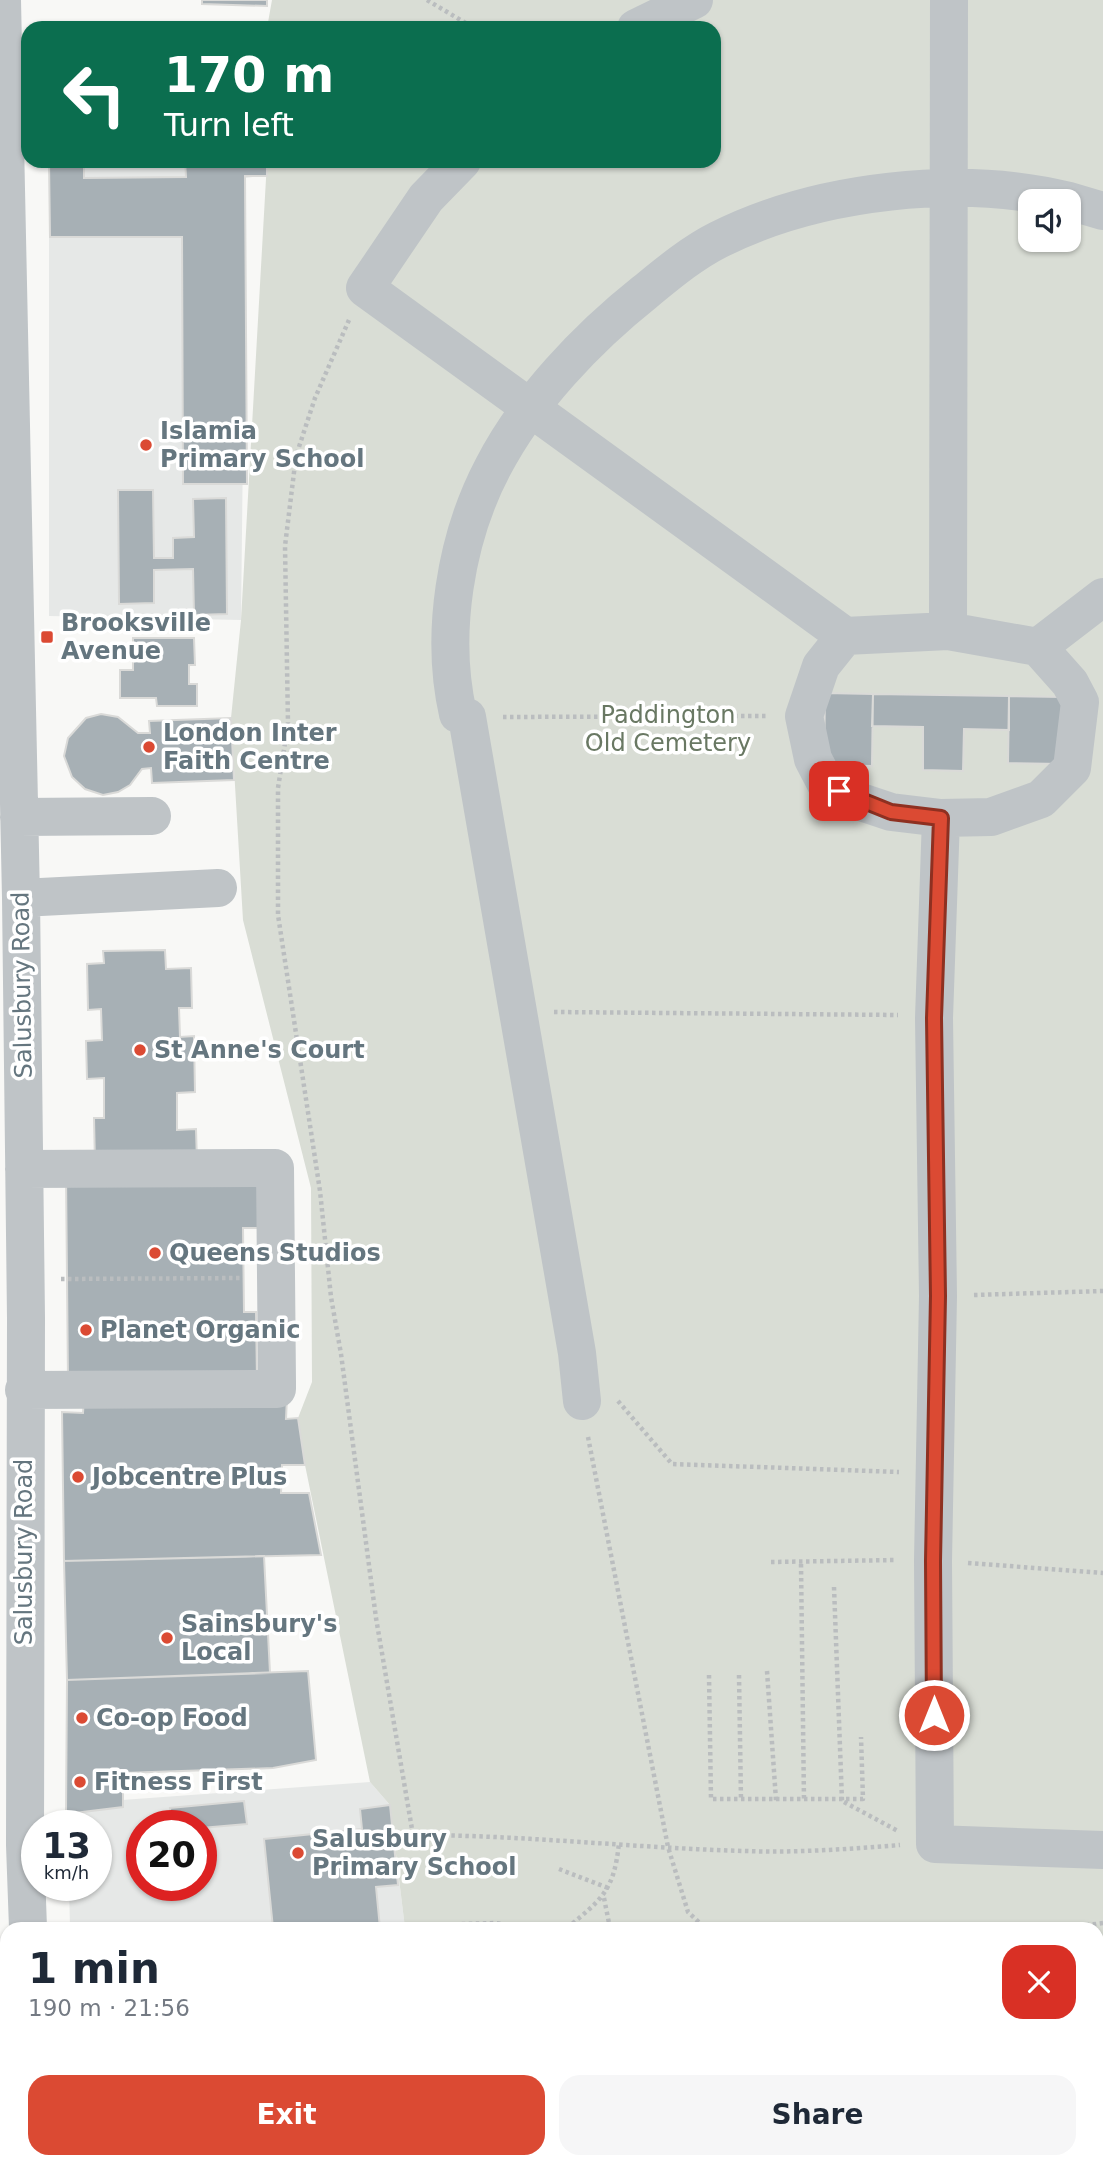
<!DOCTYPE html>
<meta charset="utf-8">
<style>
body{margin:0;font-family:"DejaVu Sans",sans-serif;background:#f6f6f7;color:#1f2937;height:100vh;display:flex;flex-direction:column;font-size:26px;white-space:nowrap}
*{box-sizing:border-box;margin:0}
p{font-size:23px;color:#747a83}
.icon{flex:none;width:38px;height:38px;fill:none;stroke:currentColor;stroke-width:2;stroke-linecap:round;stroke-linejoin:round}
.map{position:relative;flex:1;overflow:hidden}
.side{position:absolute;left:0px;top:1922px;width:1104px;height:247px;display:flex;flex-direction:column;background:#fff;border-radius:21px 21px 0 0;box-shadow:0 2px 5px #0004}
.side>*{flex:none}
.top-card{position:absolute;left:21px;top:21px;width:700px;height:147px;border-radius:21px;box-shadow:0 2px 5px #0004;background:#0b6e4f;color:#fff;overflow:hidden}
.buttons{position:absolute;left:1018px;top:189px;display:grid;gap:14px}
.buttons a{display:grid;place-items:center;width:63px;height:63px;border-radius:14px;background:#fff;box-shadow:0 2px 5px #0004;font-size:35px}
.speed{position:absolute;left:21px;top:1810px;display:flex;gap:14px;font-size:35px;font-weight:700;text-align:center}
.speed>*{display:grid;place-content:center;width:91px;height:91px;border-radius:50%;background:#fff;box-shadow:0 2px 5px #0004;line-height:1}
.speed small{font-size:18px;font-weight:400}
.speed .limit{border:10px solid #d22;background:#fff;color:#111}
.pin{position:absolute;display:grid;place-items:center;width:60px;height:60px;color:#fff;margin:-30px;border-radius:14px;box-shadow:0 4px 10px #0006}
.me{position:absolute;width:77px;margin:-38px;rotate:0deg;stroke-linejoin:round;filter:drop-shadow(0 0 5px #0008)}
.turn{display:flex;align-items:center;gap:24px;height:147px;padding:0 28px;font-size:32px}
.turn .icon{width:91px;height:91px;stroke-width:2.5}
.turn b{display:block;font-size:49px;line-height:60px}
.round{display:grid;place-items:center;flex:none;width:74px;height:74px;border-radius:21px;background:#f6f6f7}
.overview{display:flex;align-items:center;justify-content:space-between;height:119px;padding:0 28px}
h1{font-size:42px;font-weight:600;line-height:52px}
.button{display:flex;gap:14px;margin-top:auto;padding:14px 28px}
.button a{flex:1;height:80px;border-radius:21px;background:#db4a33;color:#fff;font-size:28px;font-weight:600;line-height:80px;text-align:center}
.button a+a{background:#f6f6f7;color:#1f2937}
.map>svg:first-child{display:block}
</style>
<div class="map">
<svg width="1103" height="2167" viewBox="0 0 1103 2167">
<rect width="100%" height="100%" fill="#f8f8f6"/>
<!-- built -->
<path fill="#e6e8e7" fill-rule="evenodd" d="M49 161H266V175L246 178 241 620 49 616Z
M370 1782 390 1805 405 1928H70L69 1885H96V1825H67L66 1814 123 1807 122 1800ZM142 1825H201V1885H142Z
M104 2161H394V2167H104Z"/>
<!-- green -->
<path fill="#d9ddd5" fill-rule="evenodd" d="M272 0H1103V2031L1097 2032V1928H405L390 1805 370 1782 305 1465 298 1418 312 1382 311 1188 243 920 231 718 241 620 267 161H714V28H267ZM1031 201H1069V240H1031Z"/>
<!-- building -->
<path fill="#a7b0b5" stroke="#dadad8" stroke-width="2" d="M202 0H267V6L202 4Z
M49 161H84V178L186 177 185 161H267V176H245L247 484H183L182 237H50Z
M118 490H153L154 558H173V538L194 537 193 499 226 498 227 614 194 615 193 569 154 570V603L119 604Z
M133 638H194L195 665H189V684H197V706H157L156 698H120V670H133Z
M825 693 873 694 872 766 824 765Z
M873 694 1009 696V730L964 729 963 771 923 770V727L872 726Z
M1009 696 1063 697 1062 764 1008 763Z
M101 714 118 717 138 733H150L149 721 231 718 234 780 152 783 151 768 142 769 130 785 118 792 103 795 85 789 72 777 64 756 68 738 86 718Z
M165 950 166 969 191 968 192 1008H179L180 1037 194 1036 195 1092 177 1093V1130L196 1129 197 1162 95 1164 94 1118H104V1078L87 1079 86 1041 102 1040 101 1009 88 1010 87 964 104 963 103 951Z
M260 1174V1228H243L244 1312H256L257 1381H68L66 1175Z
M287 1397 286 1419 298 1418 305 1465H282L281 1493H309L321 1555 64 1561 62 1412 83 1413 84 1398Z
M264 1556 270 1673 67 1680 64 1561Z
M308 1671 316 1760 273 1768 123 1773V1807L66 1814 67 1680Z
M244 1801 247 1824 201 1828V1825H172L170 1808Z
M390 1805 398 1885 376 1887 380 1928H273L264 1839 362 1829 360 1809Z
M1101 2031 1103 2093 1097 2094V2032Z
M1097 2146H1103V2167H1027L1026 2161H1097Z
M78 2161H104V2167H78Z
M104 2161H260V2167H104Z
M437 2161H479L437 2166Z
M960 2161H978V2167H938V2164Z
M978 2161H1026L1027 2167H978Z"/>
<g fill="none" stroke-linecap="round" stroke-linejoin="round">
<!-- path -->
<path stroke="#babdbf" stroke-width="4.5" stroke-dasharray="3.5 3.5" stroke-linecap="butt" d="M427 0 474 28
M349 320 315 398 296 456 285 546 288 724 278 788V915L320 1191 331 1297 341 1354 376 1618 413 1835C524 1835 634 1848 745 1851 797 1853 848 1849 900 1845
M503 717 767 716
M554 1012 898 1015
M61 1279 241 1278
M974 1295 1103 1291
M618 1401 672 1464 899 1472
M588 1437 668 1847 688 1912 705 1928
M771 1562 896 1560
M968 1563 1103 1573
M801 1564 804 1801
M834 1587 842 1801
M767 1671 776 1800
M709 1675 711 1799H863L861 1737
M739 1675 741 1800
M844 1802 898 1831
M559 1869 608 1888
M604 1898 610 1928
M431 1928 430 1925 496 1923 524 1928
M567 1928C602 1899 614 1891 619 1843
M1065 1928 1103 1923"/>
<!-- minor -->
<path stroke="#bfc4c7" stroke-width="38" d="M2 0 21 898 26 1318 25 1845 28 1928
M636 28 694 0
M462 161 426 198 365 288 845 636 948 631 1038 647 1103 597
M1069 201 1103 211
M948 631 949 0
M845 636 821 666 804 716 813 759 826 784 852 799 891 812 941 818 991 817 1041 799 1072 768 1080 702 1070 683 1038 647
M19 817 152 816
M941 818 934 1018 938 1296 933 1561 935 1844 1103 1850
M21 898 218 888
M24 1169 275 1168 277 1382V1389L24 1390
M582 1401 577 1353 467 717 458 714C440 635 455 539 493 467 527 401 587 338 645 292 667 274 692 253 718 240 817 190 961 174 1069 201
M0 2096H7
M1097 2120 1103 2119
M22 2161V2167
M692 2167 744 2161"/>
</g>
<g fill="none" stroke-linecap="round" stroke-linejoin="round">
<defs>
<path id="route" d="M839 791 891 812 941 818 934 1018 938 1296 933 1561 934 1715"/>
</defs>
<!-- route casing -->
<use href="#route" stroke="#8e3021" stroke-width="18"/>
<!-- route -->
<use href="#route" stroke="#db4a33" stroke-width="12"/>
</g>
<!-- markers -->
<g fill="#db4a33" stroke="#fff" stroke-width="2.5">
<circle cx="146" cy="445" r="7"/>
<rect x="40" y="630" width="14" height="14" rx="3.5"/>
<circle cx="149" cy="747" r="7"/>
<circle cx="140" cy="1050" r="7"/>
<circle cx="155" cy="1253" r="7"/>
<circle cx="86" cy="1330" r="7"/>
<circle cx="78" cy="1477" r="7"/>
<circle cx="167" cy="1638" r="7"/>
<circle cx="82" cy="1718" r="7"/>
<circle cx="80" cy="1782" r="7"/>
<circle cx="298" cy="1853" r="7"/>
</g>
<g text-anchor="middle" stroke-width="7" stroke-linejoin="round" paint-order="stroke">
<!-- poi labels -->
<g font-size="24" font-weight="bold" fill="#65767f" stroke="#fff" text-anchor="start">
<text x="160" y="439">Islamia<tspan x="160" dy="28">Primary School</tspan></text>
<text x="61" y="631">Brooksville<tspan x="61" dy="28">Avenue</tspan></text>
<text x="163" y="741">London Inter<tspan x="163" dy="28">Faith Centre</tspan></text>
<text x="154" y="1058">St Anne's Court</text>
<text x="169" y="1261">Queens Studios</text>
<text x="100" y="1338">Planet Organic</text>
<text x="92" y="1485">Jobcentre Plus</text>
<text x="181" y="1632">Sainsbury's<tspan x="181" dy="28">Local</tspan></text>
<text x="96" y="1726">Co-op Food</text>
<text x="94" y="1790">Fitness First</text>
<text x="312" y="1847">Salusbury<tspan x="312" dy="28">Primary School</tspan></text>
</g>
<!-- park labels -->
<g font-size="24" fill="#697863" stroke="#fff">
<text x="668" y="723">Paddington<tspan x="668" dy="28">Old Cemetery</tspan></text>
</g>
<!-- street labels -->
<g font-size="24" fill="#65767f" stroke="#fff">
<text transform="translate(22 985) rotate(-91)" y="8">Salusbury Road</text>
<text transform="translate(24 1552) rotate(-90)" y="8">Salusbury Road</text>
</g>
</g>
</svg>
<div class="buttons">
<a><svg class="icon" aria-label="sound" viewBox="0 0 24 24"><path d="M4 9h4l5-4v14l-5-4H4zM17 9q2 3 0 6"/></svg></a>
</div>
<div class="speed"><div>13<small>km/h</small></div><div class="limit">20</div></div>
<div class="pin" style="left:839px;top:791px;background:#d93025"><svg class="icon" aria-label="arrive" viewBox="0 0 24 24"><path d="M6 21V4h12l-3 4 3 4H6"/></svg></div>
<svg class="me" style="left:934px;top:1715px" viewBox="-20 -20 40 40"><circle r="17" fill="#db4a33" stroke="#fff" stroke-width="3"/><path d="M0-11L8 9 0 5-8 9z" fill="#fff"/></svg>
<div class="top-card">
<div class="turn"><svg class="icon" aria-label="left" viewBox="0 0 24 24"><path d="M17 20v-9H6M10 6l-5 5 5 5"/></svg><div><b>170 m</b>Turn left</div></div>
</div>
<section class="side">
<div class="overview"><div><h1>1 min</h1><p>190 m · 21:56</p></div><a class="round" style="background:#d93025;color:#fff"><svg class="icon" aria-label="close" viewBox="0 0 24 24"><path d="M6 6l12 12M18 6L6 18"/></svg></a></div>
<div class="button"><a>Exit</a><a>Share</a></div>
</section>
</div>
